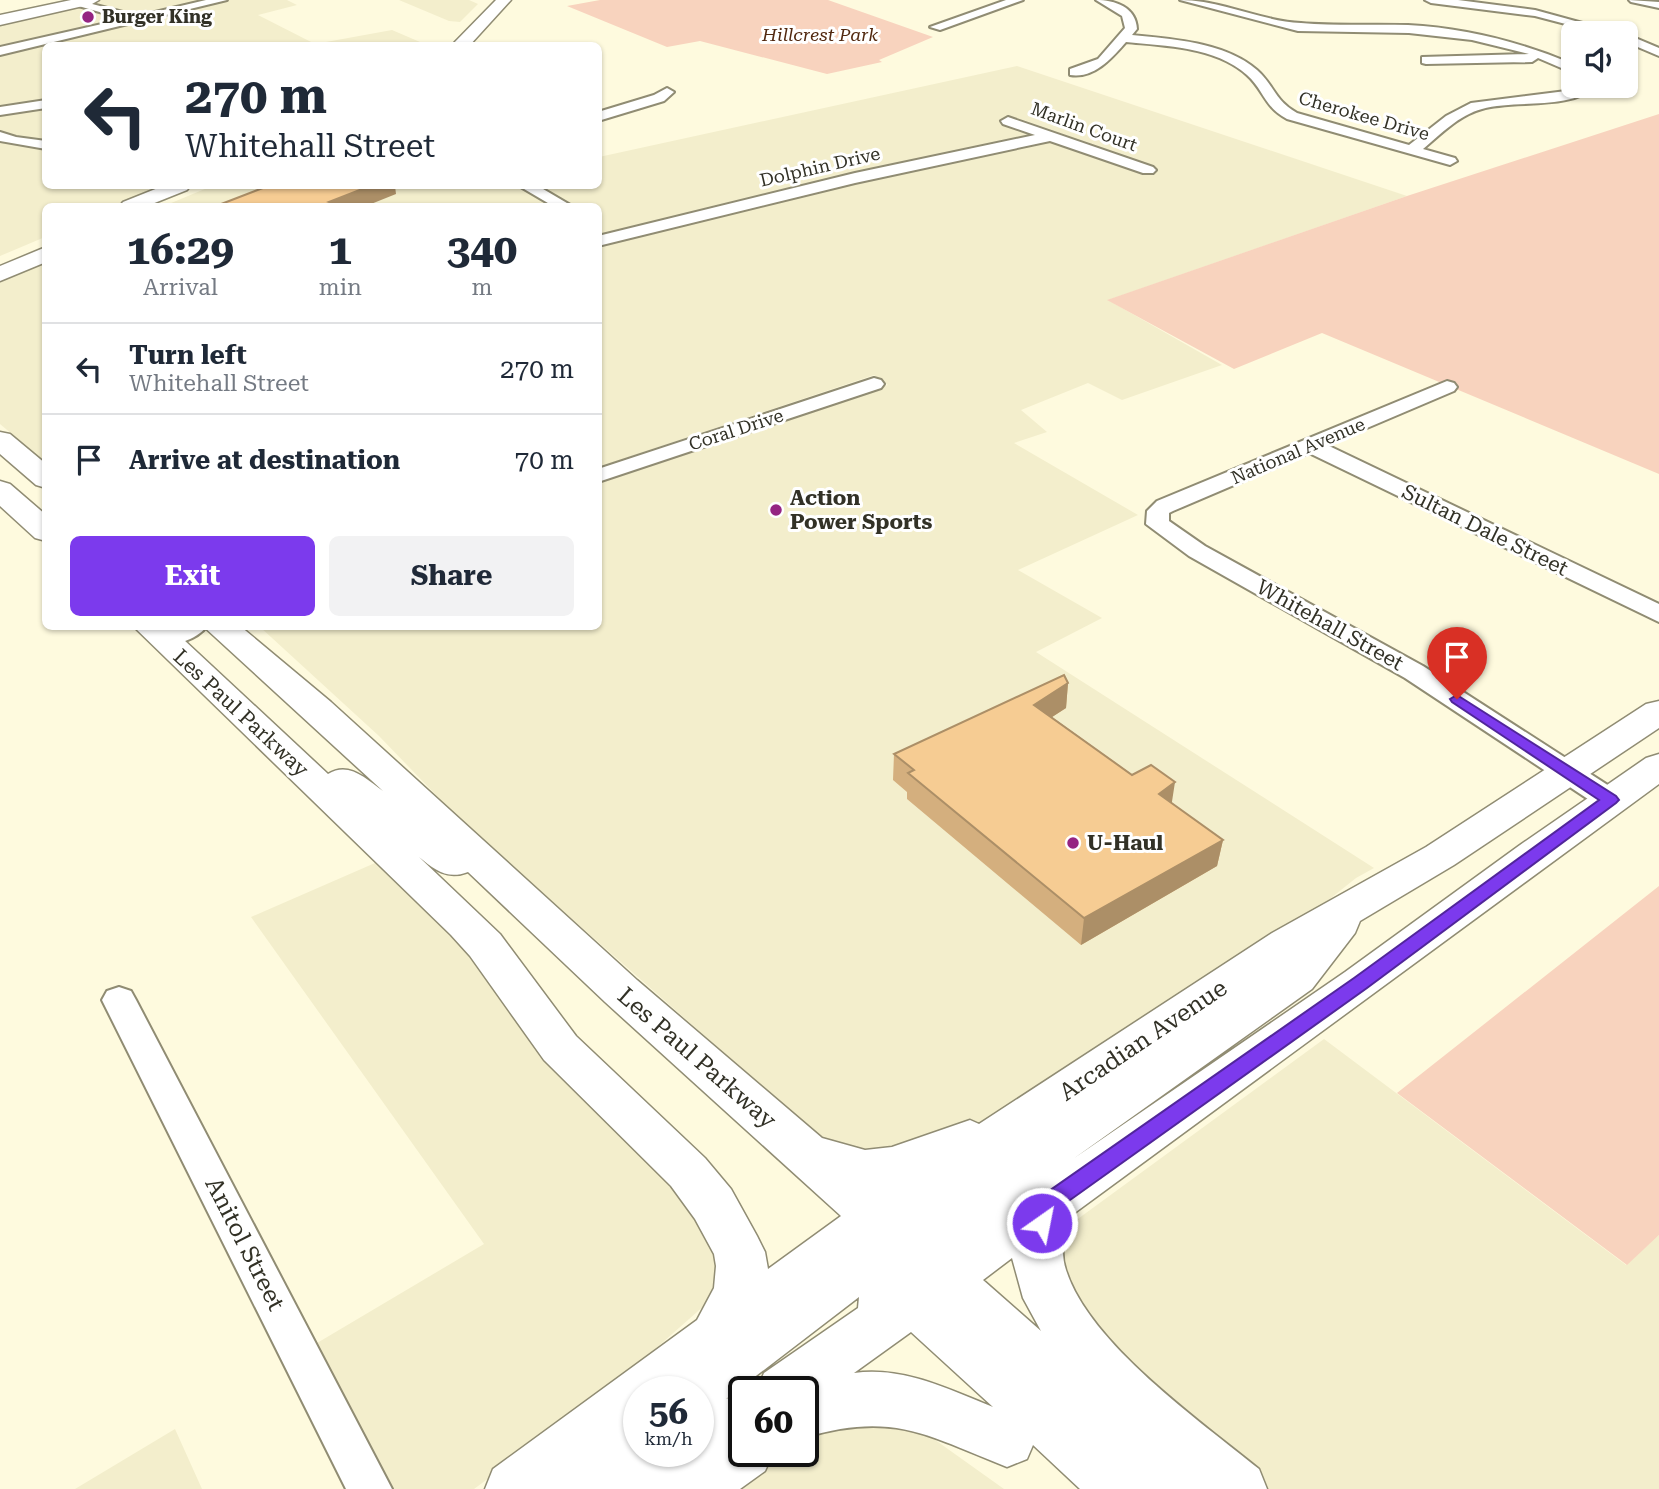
<!DOCTYPE html>
<style>
body{margin:0;font-family:"Roboto Serif",serif;background:#f2f2f3;color:#1f2937;height:100vh;display:flex;flex-direction:column;font-size:26px;white-space:nowrap}
*{box-sizing:border-box;margin:0}
p{font-size:23px;color:#747a83}
.icon{flex:none;width:38px;height:38px;fill:none;stroke:currentColor;stroke-width:2;stroke-linecap:round;stroke-linejoin:round}
.map{position:relative;flex:1;overflow:hidden}
.sheet{position:absolute;left:42px;top:203px;width:560px;height:427px;display:flex;flex-direction:column;background:#fff;border-radius:10px;box-shadow:0 2px 5px #0004}
.sheet>*{flex:none}
.hud{position:absolute;left:42px;top:42px;width:560px;height:147px;border-radius:10px;box-shadow:0 2px 5px #0004;background:#fff;color:#1f2937;overflow:hidden}
.fabs{position:absolute;left:1561px;top:21px;display:grid;gap:14px}
.fabs a{display:grid;place-items:center;width:77px;height:77px;border-radius:10px;background:#fff;box-shadow:0 2px 5px #0004;font-size:35px}
.speed{position:absolute;left:623px;top:1376px;display:flex;gap:14px;font-size:35px;font-weight:700;text-align:center}
.speed>*{display:grid;place-content:center;width:91px;height:91px;border-radius:50%;background:#fff;box-shadow:0 2px 5px #0004;line-height:1}
.speed small{font-size:18px;font-weight:400}
.speed .limit{border:4px solid #111;border-radius:10px;background:#fff;color:#111}
.pin{position:absolute;display:grid;place-items:center;width:60px;height:60px;color:#fff;margin:-72px -30px;border-radius:50% 50% 50% 0;rotate:-45deg;box-shadow:0 0 7px #0007}
.pin .icon{rotate:45deg}
.me{position:absolute;width:77px;margin:-38px;rotate:33deg;stroke-linejoin:round;filter:drop-shadow(0 0 5px #0008)}
.turn{display:flex;align-items:center;gap:24px;height:147px;padding:0 28px;font-size:32px}
.turn .icon{width:91px;height:91px;stroke-width:2.5}
.turn b{display:block;font-size:49px;line-height:60px}
.eta{display:flex;justify-content:space-evenly;align-items:center;height:119px;text-align:center}
.eta b{font-size:42px;font-weight:700;line-height:49px}
.cta{display:flex;gap:14px;margin-top:auto;padding:14px 28px}
.cta a{flex:1;height:80px;border-radius:10px;background:#7c3aed;color:#fff;font-size:28px;font-weight:700;line-height:80px;text-align:center}
.cta a+a{background:#f2f2f3;color:#1f2937}
ul{padding:0;list-style:none}
li{display:flex;align-items:center;gap:21px;height:91px;padding:0 28px;border-top:2px solid #e0e1e3}
li div{flex:1}
li b{display:block;font-size:26px}
li em{font-style:normal}
.map>svg:first-child{display:block}
</style>
<div class="map">
<svg width="1659" height="1489" viewBox="0 0 1659 1489">
<rect width="100%" height="100%" fill="#fefade"/>
<!-- built -->
<path fill="#f3eecc" d="M101 0H210L0 48V22Z
M228 0H287L297 5 258 15 315 44 392 30 427 45 46 46V186H172L120 206H46L45 237 0 256V52Z
M399 0H469L478 4 460 22 449 21Z
M1017 66 1407 196 1108 300 1222 365 1122 400 1088 383 1021 410 1047 432 1014 443 1138 515 1018 570 1102 618 1036 652 1374 868 1356 878 1306 918 1003 1115 963 1132 890 1157 824 1141 462 822 379 736 260 627 598 626 599 483 888 385 874 375 599 467 598 206H164L212 186H598L599 157Z
M45 258V462L0 424V277Z
M375 863 468 953 722 1236 723 1289 610 1389 474 1489H388L312 1346 484 1244 251 917Z
M1324 1039 1626 1265 1659 1235V1489H1266L1102 1346 1058 1258 1064 1237 1075 1221Z
M803 1425 917 1427 1004 1489H706L758 1451H803Z
M175 1429 202 1489H75Z"/>
<!-- green -->
<path fill="#f8d3be" d="M600 0H828L933 37 879 60 882 62 827 74 700 41 667 47 567 6Z
M1659 114V474L1322 333 1234 369 1107 300 1407 196Z
M1659 886V1235L1627 1265 1397 1093Z"/>
<g fill="none" stroke-linecap="round" stroke-linejoin="round">
<defs>
<path id="minor" d="M77 0 138 16 206 0H227L0 55V47L124 19 75 5 73 3Z
M1006 0H1023L940 30 930 27Z
M1096 0C1115 0 1136 7 1137 29L1132 35C1172 39 1225 42 1257 70 1274 85 1275 101 1297 113L1409 145 1446 116 1471 103 1566 91 1579 86H1595C1571 111 1514 99 1482 109 1459 115 1441 134 1423 149L1455 158 1457 161 1450 165 1287 119C1264 107 1264 90 1247 75 1216 47 1166 46 1126 42 1112 58 1094 79 1070 75V69L1098 59 1125 28 1122 16Z
M1180 0C1222 0 1260 21 1301 23 1336 26 1372 24 1408 25 1466 28 1520 42 1573 64V73L1538 58 1532 62 1426 64 1422 63V57L1529 54 1472 40 1409 33 1298 31Z
M1425 0H1458L1535 10 1619 33H1600L1535 16 1431 3Z
M1629 0 1659 2V8L1631 2Z
M1626 34 1659 48V56L1626 42Z
M667 88 674 92 664 101 598 121V112L654 95Z
M46 100V108L0 115V107Z
M1008 117 1153 167 1156 170 1153 173H1143L1050 141 855 183 598 246V236L855 173 1035 135 1003 124 1001 121Z
M0 132 16 137 46 141V149L0 141Z
M519 186H538L572 206H553Z
M874 378 881 380 884 384 881 388 598 482V469Z
M1447 381 1454 383 1457 387 1454 391 1327 445 1659 604V622L1309 453 1173 511 1169 513V521L1205 546 1423 666 1620 793 1625 800 1620 807 1610 809 1600 807 1405 678 1189 556 1146 524 1147 511 1157 501Z
M173 626H207C198 639 170 649 155 645L151 640 155 635Z
M119 987 131 991 136 1000 392 1489H346L102 1000 107 991Z"/>
<path id="major" d="M71 0H99L92 4 0 25V15Z
M496 0H511L469 46H451Z
M163 186H190L187 190 147 206H120L123 202Z
M46 247V262L0 281V266Z
M0 432 10 434 46 464V488L36 485 0 454Z
M0 481 10 484 46 515V541L35 538 0 506Z
M133 626H169L328 774C349 761 366 779 383 791L203 626H240L331 702 637 980 822 1138 865 1150 892 1147 970 1120 979 1124 1272 933 1426 847 1646 704 1659 701V728L1454 865 1360 921 1355 933 1312 989 1073 1159 1345 972 1520 845 1646 758 1659 754V784L1069 1217C1064 1234 1060 1252 1066 1270 1089 1343 1200 1421 1259 1469L1267 1489H1080L1033 1445 1027 1459 1007 1467C926 1435 893 1411 803 1438V1391H756L764 1373 858 1308 859 1297 726 1399 744 1392V1451H774L765 1471 740 1489H485L493 1469 697 1320 714 1288 716 1266 714 1254 695 1219 671 1186 544 1060 470 956 451 935ZM419 857C435 870 447 880 468 872L605 1002 841 1216 768 1269 765 1252 757 1236 731 1189 705 1158 576 1036 500 934ZM1012 1258 1023 1298 1041 1331 983 1280ZM911 1332 993 1407C949 1389 902 1366 854 1373ZM639 1391H698V1415L707 1412 698 1418V1451H639Z"/>
</defs>
<!-- minor casing -->
<use href="#minor" stroke="#908c73" stroke-width="4"/>
<!-- major casing -->
<use href="#major" stroke="#908c73" stroke-width="3"/>
<!-- minor -->
<use href="#minor" fill="#fff" fill-rule="evenodd"/>
<!-- major -->
<use href="#major" fill="#fff" fill-rule="evenodd"/>
</g>
<!-- wall -->
<path fill="#d4af7e" d="M1068 683 1066 708 1052 717 1223 840 1217 866 1081 945 907 799V792L893 780 894 754Z"/>
<!-- shaded-wall -->
<path fill="#ac8f67" d="M370 186H395L396 194 366 206H328L329 202Z
M1068 683 1066 708 1032 730 1034 705Z
M1175 782 1171 808 1159 794Z
M1223 840 1217 866 1081 945 1084 918Z"/>
<!-- building -->
<path fill="#f6cc93" stroke="#ac8f67" stroke-width="2" d="M268 186H370L329 202 335 204 328 206H216Z
M1064 675 1068 683 1034 705 1132 775 1151 765 1175 782 1159 794 1223 840 1084 918 908 773 914 770 894 754Z"/>
<!-- route -->
<path fill="#7c3aed" stroke="#51269a" stroke-width="2" d="M1457 695 1616 796 1619 800 1616 803 1367 988 1056 1210 1050 1230 1042 1232 1034 1230 1031 1223 1039 1198 1354 978 1599 800 1452 702 1450 699Z"/>
<!-- markers -->
<g fill="#952482" stroke="#fff" stroke-width="2.5">
<circle cx="88" cy="17" r="7"/>
<circle cx="776" cy="510" r="7"/>
<circle cx="1073" cy="843" r="7"/>
</g>
<g text-anchor="middle" stroke-width="6" stroke-linejoin="round" paint-order="stroke">
<!-- far-poi labels -->
<g font-size="18" font-weight="bold" fill="#323126" stroke="#fff" text-anchor="start">
<text x="102" y="23">Burger King</text>
</g>
<!-- far-park labels -->
<g font-size="18" font-style="italic" fill="#522910" stroke="#fff">
<text x="820" y="41">Hillcrest Park</text>
</g>
<!-- far-street labels -->
<g font-size="18" fill="#323126" stroke="#fff">
<text transform="translate(1364 116) rotate(16)" y="6">Cherokee Drive</text>
<text transform="translate(1084 127) rotate(20)" y="6">Marlin Court</text>
<text transform="translate(820 167) rotate(-13)" y="6">Dolphin Drive</text>
<text transform="translate(736 430) rotate(-18)" y="6">Coral Drive</text>
<text transform="translate(1298 451) rotate(-23)" y="6">National Avenue</text>
</g>
<!-- poi labels -->
<g font-size="21" font-weight="bold" fill="#323126" stroke="#fff" text-anchor="start">
<text x="790" y="505">Action<tspan x="790" dy="24">Power Sports</tspan></text>
<text x="1087" y="850">U-Haul</text>
</g>
<!-- street labels -->
<g font-size="21" fill="#323126" stroke="#fff">
<text transform="translate(1485 530) rotate(26)" y="7">Sultan Dale Street</text>
<text transform="translate(1330 625) rotate(29)" y="7">Whitehall Street</text>
<text transform="translate(241 713) rotate(43)" y="7">Les Paul Parkway</text>
</g>
<!-- near-street labels -->
<g font-size="24" fill="#323126" stroke="#fff">
<text transform="translate(1143 1040) rotate(-34)" y="8">Arcadian Avenue</text>
<text transform="translate(697 1058) rotate(41)" y="8">Les Paul Parkway</text>
<text transform="translate(245 1244) rotate(63)" y="8">Anitol Street</text>
</g>
</g>
</svg>
<div class="fabs">
<a><svg class="icon" aria-label="sound" viewBox="0 0 24 24"><path d="M4 9h4l5-4v14l-5-4H4zM17 9q2 3 0 6"/></svg></a>
</div>
<div class="speed"><div>56<small>km/h</small></div><div class="limit">60</div></div>
<div class="pin" style="left:1457px;top:699px;background:#d93025"><svg class="icon" aria-label="arrive" viewBox="0 0 24 24"><path d="M6 21V4h12l-3 4 3 4H6"/></svg></div>
<svg class="me" style="left:1042px;top:1223px" viewBox="-20 -20 40 40"><circle r="17" fill="#7c3aed" stroke="#fff" stroke-width="3"/><path d="M0-11L8 9 0 5-8 9z" fill="#fff"/></svg>
<div class="hud">
<div class="turn"><svg class="icon" aria-label="left" viewBox="0 0 24 24"><path d="M17 20v-9H6M10 6l-5 5 5 5"/></svg><div><b>270 m</b>Whitehall Street</div></div>
</div>
<section class="sheet">
<div class="eta">
<div><b>16:29</b><p>Arrival</p></div>
<div><b>1</b><p>min</p></div>
<div><b>340</b><p>m</p></div>
</div>
<ul>
<li><svg class="icon" aria-label="left" viewBox="0 0 24 24"><path d="M17 20v-9H6M10 6l-5 5 5 5"/></svg><div><b>Turn left</b><p>Whitehall Street</p></div><em>270 m</em></li>
<li><svg class="icon" aria-label="arrive" viewBox="0 0 24 24"><path d="M6 21V4h12l-3 4 3 4H6"/></svg><div><b>Arrive at destination</b></div><em>70 m</em></li>
</ul>
<div class="cta"><a>Exit</a><a>Share</a></div>
</section>
</div>
